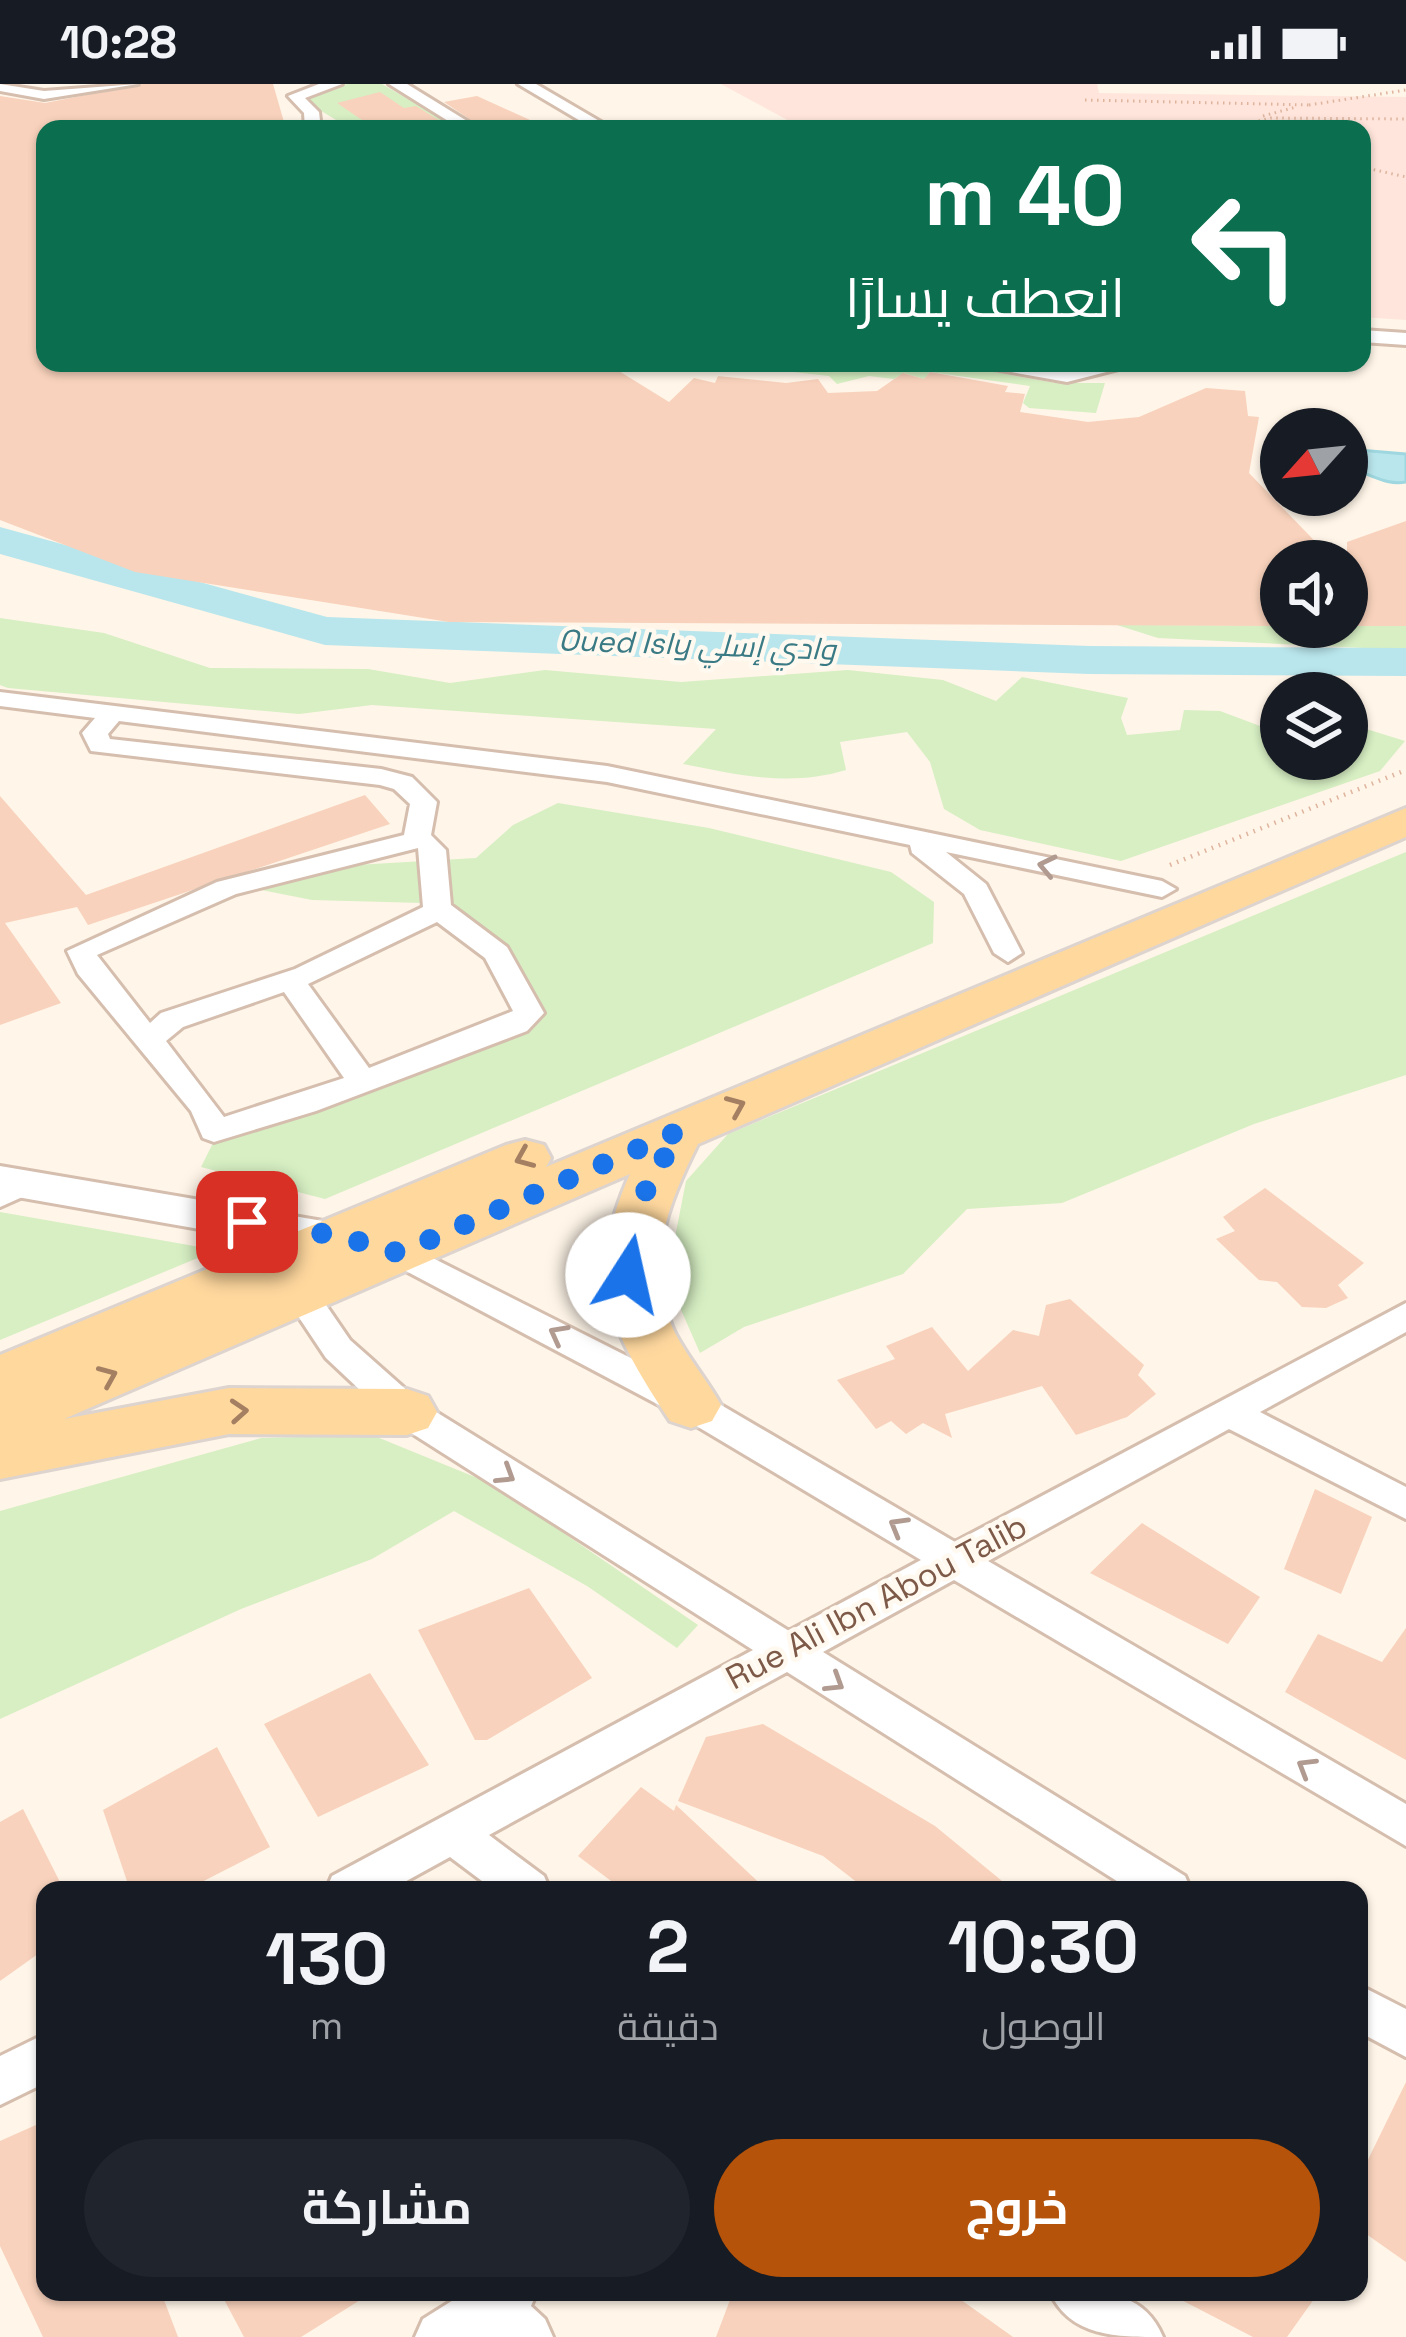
<!DOCTYPE html>
<html lang="ar">
<meta charset="utf-8">
<style>
body{margin:0;font-family:"Space Grotesk",Cairo,sans-serif;background:#20242c;color:#f1f3f6;direction:rtl;height:100vh;display:flex;flex-direction:column;font-size:45px;white-space:nowrap}
*{box-sizing:border-box;margin:0}
p{font-size:39px;color:#9ea1a6}
.icon{flex:none;width:66px;height:66px;fill:none;stroke:currentColor;stroke-width:2;stroke-linecap:round;stroke-linejoin:round}
.map{position:relative;flex:1;overflow:hidden;direction:ltr}
.side{position:absolute;left:36px;top:1797px;width:1332px;height:420px;display:flex;flex-direction:column;background:#171b24;border-radius:24px;box-shadow:0 3px 9px #0004;direction:rtl}
.side>*{flex:none}
.banner{position:absolute;left:36px;top:36px;width:1335px;height:252px;border-radius:24px;box-shadow:0 3px 9px #0004;direction:rtl;background:#0b6e4f;color:#fff;overflow:hidden}
.needle{width:78px;rotate:243deg}
.fabs{position:absolute;left:1260px;top:324px;display:grid;gap:24px}
.fabs a{display:grid;place-items:center;width:108px;height:108px;border-radius:50%;background:#171b24;box-shadow:0 3px 9px #0004;font-size:60px}
.pin{position:absolute;display:grid;place-items:center;width:102px;height:102px;color:#fff;margin:-51px;border-radius:24px;box-shadow:0 6px 18px #0006}
.me{position:absolute;width:132px;margin:-66px;rotate:10deg;stroke-linejoin:round;filter:drop-shadow(0 0 9px #0008)}
.turn{display:flex;align-items:center;gap:42px;height:252px;padding:0 48px;font-size:54px}
.turn .icon{width:156px;height:156px;stroke-width:2.5}
.turn b{display:block;font-size:84px;line-height:102px}
.eta{display:flex;justify-content:space-evenly;align-items:center;height:204px;text-align:center}
.eta b{font-size:72px;font-weight:700;line-height:84px}
.button{display:flex;gap:24px;margin-top:auto;padding:24px 48px}
.button a{flex:1;height:138px;border-radius:72px;background:#b45309;color:#fff;font-size:48px;font-weight:700;line-height:138px;text-align:center}
.button a+a{background:#20242c;color:#f1f3f6}
.status{display:flex;justify-content:space-between;align-items:center;height:84px;padding:0 60px;background:#171b24;direction:ltr}
.status svg{height:33px;fill:currentColor}
.map>svg:first-child{display:block}
</style>
<div class="status"><b>10:28</b><svg viewBox="0 0 49 12"><path d="M0 12V9h3v3zM5 12V6h3v6zM10 12V3h3v9zM15 12V0h3v12zM26 1h20v11H26zM47 4h2v5h-2z"/></svg></div>
<div class="map">
<svg width="1406" height="2253" viewBox="0 0 1406 2253">
<rect width="100%" height="100%" fill="#fff5e8"/>
<!-- commercial -->
<path fill="#ffe5db" d="M721 0H1097L1099 9 1406 13V236L1362 233V45H804Z"/>
<!-- green -->
<path fill="#d7efc3" d="M348 0H382L459 45H351L303 16 307 8Z
M821 279H944L1055 299H1105L1096 329 1029 324 1023 319 1030 302 930 288 924 295 904 289 894 295 869 292 837 300 829 292 767 285Z
M0 534 104 549 210 584 368 585 450 599 545 586 681 598 848 586 943 596 996 617 1022 593 1128 614 1121 634 1127 651 1180 646 1184 626 1220 627 1281 650V675H1347V639L1405 657 1380 687 1121 777 980 746 944 725 930 678 907 648 840 658 846 686C790 703 739 691 683 680L716 645 372 621 299 630 8 604 0 601Z
M1117 541 1406 542V566L1158 554Z
M558 719 709 744 891 788 934 818 933 859 325 1115 201 1083 214 1057 533 920 500 860 423 819 312 816 251 804 304 784 476 774 513 741Z
M1406 768V991L1254 1040 1062 1119 967 1125 903 1190 744 1243 700 1269 667 1194 686 1097 728 1050Z
M0 1128 217 1166 0 1256Z
M372 1351 492 1400 698 1541 677 1564 587 1502 454 1427 372 1475 241 1525 0 1635V1427L261 1354Z"/>
<!-- water -->
<path fill="#b9e6ec" stroke="#9ed7df" stroke-width="3" d="M1347 365 1406 370V398C1381 402 1369 386 1347 386Z"/>
<g fill="none" stroke-linecap="round" stroke-linejoin="round">
<!-- river -->
<path fill="#b9e6ec" fill-rule="evenodd" d="M0 443 327 533 1089 562 1406 564V592L1089 590 325 561 0 470Z"/>
</g>
<!-- building -->
<path fill="#f8d2bc" d="M142 0H273L286 45H45V279H606L669 318 694 294 715 299 718 292 786 299 818 295 828 309 877 307 903 289 924 295 930 288 1008 302 1005 308 1025 310 1020 328 1088 338 1139 333 1206 304 1245 307 1248 332 1259 333 1249 389 1334 477H1281V542L449 538 135 488 0 436V12L45 19Z
M380 8 404 24 416 22 453 45H378L377 38 368 40 337 19Z
M477 12 550 45H484L444 18Z
M1406 437V542H1347V458Z
M365 711 390 740 88 841 77 823 5 839 61 919 0 941V712L86 811Z
M1265 1104 1364 1179 1338 1201 1348 1214 1326 1224 1302 1223 1277 1198 1259 1196 1216 1155 1235 1147 1223 1133Z
M1070 1215 1144 1281 1138 1291 1156 1310 1127 1333 1076 1351 1042 1302 945 1330 952 1354 923 1339 906 1350 891 1337 876 1345 837 1296 895 1275 886 1262 932 1243 968 1287 1013 1246 1039 1252 1046 1221Z
M1315 1405 1372 1433 1341 1510 1284 1485Z
M1142 1439 1260 1513 1228 1560 1090 1489Z
M529 1504 592 1594 487 1656H475L418 1546Z
M1406 1544V1676L1285 1608 1318 1550 1382 1578Z
M370 1589 429 1681 318 1733 264 1640Z
M763 1640 935 1742 1013 1806H867L823 1772 678 1717 706 1653Z
M217 1663 270 1763 186 1806H130L103 1726Z
M641 1703 674 1727 676 1721 767 1806H623L578 1772Z
M23 1725 64 1806H45V1865L0 1897V1738Z
M1406 1998V2178L1359 2145V2094Z
M45 2037V2208H161L178 2253H43L0 2162V2057Z
M220 2208H373L301 2253H244Z
M733 2208H950L1013 2253H716Z
M1166 2208H1319L1287 2253H1253Z"/>
<g fill="none" stroke-linecap="round" stroke-linejoin="round">
<defs>
<path id="service" d="M32 1096 40 1102 38 1106 0 1123V1110Z"/>
<path id="minor" d="M0 0 44 7 138 0 44 15 0 7Z
M319 0H342L305 14 319 28 321 45H305L304 29 288 12Z
M389 0H407L480 45H461Z
M518 0H536L613 45H594Z
M1362 246 1406 249V261L1362 258Z
M721 279H809L799 285H731Z
M960 279 1067 286 1142 279 1067 298Z
M0 608 607 682 1162 797 1176 805 1162 813 946 768 986 800 1022 869 1008 878 994 869 964 810 912 769 910 761 607 698 119 637 108 650 110 655 381 685 412 693 437 718 431 751 446 766 451 821 507 863 544 929 527 947 316 1027 214 1058 203 1054 191 1027 78 890 67 867 217 798 404 751 410 720 394 705 380 701 91 667 82 649 95 634 0 622ZM418 764 423 823 295 885 161 929 150 939 97 871 236 810ZM437 838 485 874 513 927 369 984 308 900ZM284 908 344 994 224 1033 166 957 183 943Z
M399 1157 704 1311 955 1458 1406 1219V1248L1260 1328 1406 1403V1435L1229 1345 988 1477 1406 1720V1762L954 1496 823 1568 1185 1792 1191 1806H1131L787 1588 489 1751 544 1792 550 1806H494L450 1773 390 1806H326L332 1792 753 1566 394 1338 326 1274 284 1211 289 1202H313L350 1256 420 1318 789 1547 921 1476 678 1331 387 1177 382 1169Z
M1359 1901 1406 1925V1973L1359 1948Z
M45 1950V1999L0 2021V1972Z
M466 2208H537L531 2222 545 2235 553 2253H415L423 2235Z
M1050 2208C1096 2208 1142 2203 1163 2253 1117 2253 1070 2253 1050 2208Z"/>
<path id="tertiary" d="M0 1082 358 1143 373 1147 379 1158 373 1169 358 1173 0 1110Z"/>
<path id="primary" d="M1406 724V753L698 1060C667 1122 643 1182 675 1249 688 1274 707 1296 721 1321L712 1337 691 1344 670 1337C610 1246 583 1195 630 1090L64 1335 229 1304 407 1305 428 1312 437 1328 428 1344 407 1351 229 1350 0 1395V1271L506 1061 525 1056 544 1061 551 1074 546 1083Z"/>
</defs>
<!-- service casing -->
<use href="#service" stroke="#d5beae" stroke-width="6"/>
<!-- minor casing -->
<use href="#minor" stroke="#d5beae" stroke-width="6"/>
<!-- tertiary casing -->
<use href="#tertiary" stroke="#d5beae" stroke-width="6"/>
<!-- primary casing -->
<use href="#primary" stroke="#ddd4cf" stroke-width="6"/>
<!-- path-far1 -->
<path stroke="#deb49e" stroke-width="3" stroke-dasharray="1.5 4.5" stroke-linecap="butt" d="M1085 16 1311 21
M1309 21 1406 6
M1263 32 1296 23
M1256 45 1254 38 1271 34 1406 35
M1362 83 1406 93"/>
<!-- path -->
<path stroke="#deb49e" stroke-width="4.5" stroke-dasharray="1.5 6" stroke-linecap="butt" d="M1170 781 1406 686"/>
<!-- service -->
<use href="#service" fill="#fff" fill-rule="evenodd"/>
<!-- minor -->
<use href="#minor" fill="#fff" fill-rule="evenodd"/>
<!-- tertiary -->
<use href="#tertiary" fill="#fff" fill-rule="evenodd"/>
<!-- primary -->
<use href="#primary" fill="#ffd89e" fill-rule="evenodd"/>
</g>
<!-- one-way arrows -->
<defs><path id="oneway-chevron" d="M-2-3.5L2.5 0L-2 3.5" fill="none" stroke-width="1.6" stroke-linecap="round" stroke-linejoin="round" transform="scale(3)"/></defs>
<g stroke="#b19b91">
<use href="#oneway-chevron" transform="translate(1047 782) rotate(-168)"/>
<use href="#oneway-chevron" transform="translate(558 1250) rotate(-152)"/>
<use href="#oneway-chevron" transform="translate(506 1391) rotate(32)"/>
<use href="#oneway-chevron" transform="translate(898 1442) rotate(-150)"/>
<use href="#oneway-chevron" transform="translate(835 1599) rotate(32)"/>
<use href="#oneway-chevron" transform="translate(1306 1683) rotate(-149)"/>
</g>
<g stroke="#a47f62">
<use href="#oneway-chevron" transform="translate(736 1022) rotate(-23)"/>
<use href="#oneway-chevron" transform="translate(524 1074) rotate(157)"/>
<use href="#oneway-chevron" transform="translate(108 1292) rotate(-23)"/>
<use href="#oneway-chevron" transform="translate(239 1327) rotate(-4)"/>
</g>
<g fill="none" stroke-linecap="round" stroke-linejoin="round">
<!-- route -->
<path stroke="#1a73e8" stroke-width="21" stroke-dasharray="0 37.8" d="M247 1138 339 1152 399 1169 679 1047 646 1106 628 1191"/>
</g>
<g text-anchor="middle" stroke-width="9" stroke-linejoin="round" paint-order="stroke">
<!-- far-water labels -->
<g font-size="30" font-style="italic" fill="#397a84" stroke="#fff9f0">
<text transform="translate(697 561) rotate(2)" y="10">Oued Isly وادي إسلي</text>
</g>
<!-- street labels -->
<g font-size="33" fill="#7d5948" stroke="#fff9f0">
<text transform="translate(876 1517) rotate(-28)" y="12">Rue Ali Ibn Abou Talib</text>
</g>
</g>
</svg>
<div class="fabs">
<a><svg class="needle" viewBox="-14 -14 28 28"><path d="M0-13l5 13h-10z" fill="#e53935"/><path d="M0 13l5-13h-10z" fill="#9ea1a6"/></svg></a>
<a><svg class="icon" aria-label="sound" viewBox="0 0 24 24"><path d="M4 9h4l5-4v14l-5-4H4zM17 9q2 3 0 6"/></svg></a>
<a><svg class="icon" aria-label="layers" viewBox="0 0 24 24"><path d="M12 4l9 5-9 5-9-5zM3 14l9 5 9-5"/></svg></a>
</div>
<div class="pin" style="left:247px;top:1138px;background:#d93025"><svg class="icon" aria-label="arrive" viewBox="0 0 24 24"><path d="M6 21V4h12l-3 4 3 4H6"/></svg></div>
<svg class="me" style="left:628px;top:1191px" viewBox="-20 -20 40 40"><circle r="19" fill="#fff"/><path d="M0-13L10 11 0 6-10 11z" fill="#1a73e8"/></svg>
<div class="banner">
<div class="turn"><svg class="icon" aria-label="left" viewBox="0 0 24 24"><path d="M17 20v-9H6M10 6l-5 5 5 5"/></svg><div><b>40 m</b>انعطف يسارًا</div></div>
</div>
<section class="side">
<div class="eta">
<div><b>10:30</b><p>الوصول</p></div>
<div><b>2</b><p>دقيقة</p></div>
<div><b>130</b><p>m</p></div>
</div>
<div class="button"><a>خروج</a><a>مشاركة</a></div>
</section>
</div>
